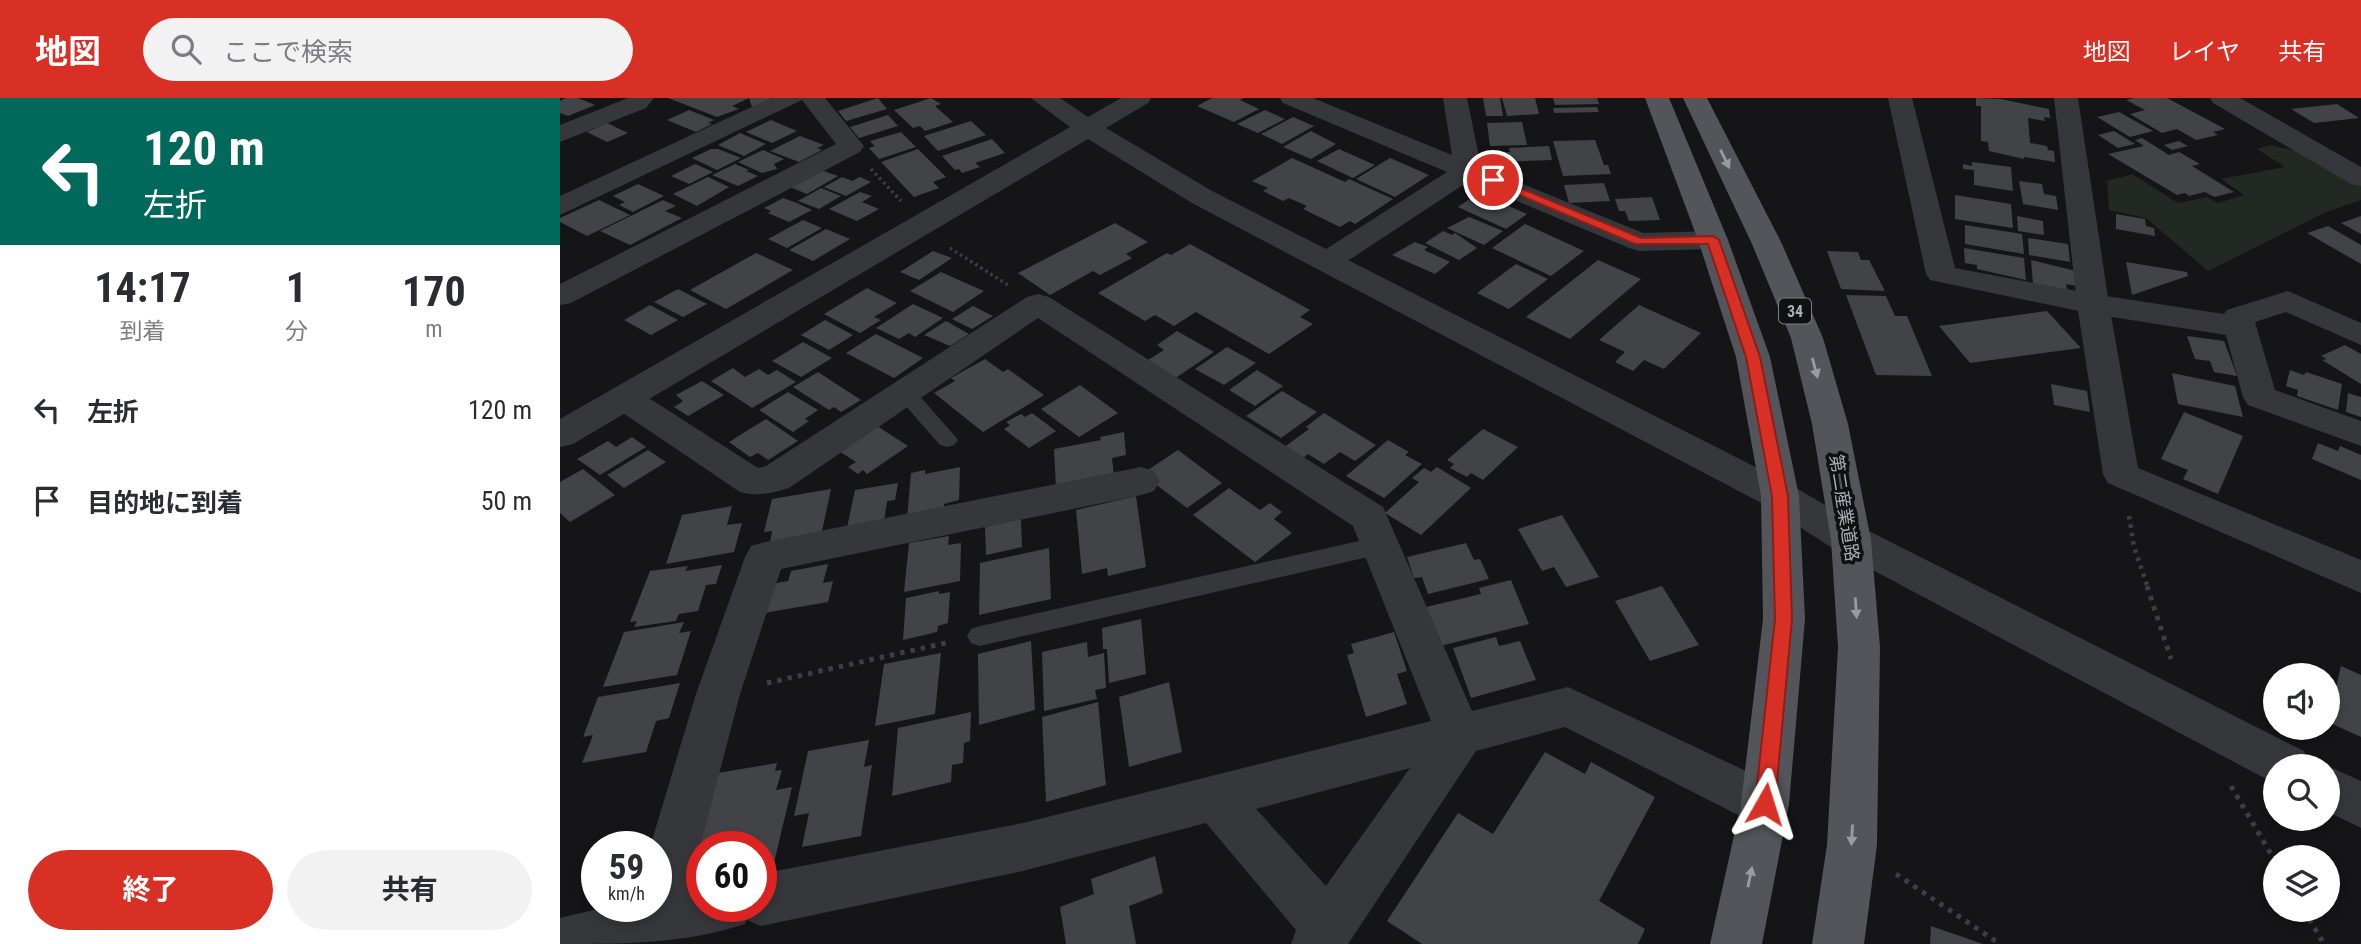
<!DOCTYPE html>
<html lang="ja">
<meta charset="utf-8">
<style>
body{margin:0;font-family:"Roboto Condensed","Noto Sans JP",sans-serif;background:#f2f2f3;color:#2b2b33;height:100vh;display:flex;flex-direction:column;font-size:26px;white-space:nowrap}
*{box-sizing:border-box;margin:0}
p{font-size:23px;color:#7c7c81}
.icon{flex:none;width:38px;height:38px;fill:none;stroke:currentColor;stroke-width:2;stroke-linecap:round;stroke-linejoin:round}
.map{position:relative;flex:1;overflow:hidden}
.sheet{display:flex;flex-direction:column;background:#fff;width:560px}
.sheet>*{flex:none}
.guide{background:#00695c;color:#fff;overflow:hidden}
.tools{position:absolute;left:1703px;top:565px;display:grid;gap:14px}
.tools a{display:grid;place-items:center;width:77px;height:77px;border-radius:50%;background:#fff;box-shadow:0 4px 10px #0003;font-size:35px}
.speed{position:absolute;left:21px;top:733px;display:flex;gap:14px;font-size:35px;font-weight:700;text-align:center}
.speed>*{display:grid;place-content:center;width:91px;height:91px;border-radius:50%;background:#fff;box-shadow:0 4px 10px #0003;line-height:1}
.speed small{font-size:18px;font-weight:400}
.speed .limit{border:10px solid #d22;background:#fff;color:#111}
.pin{position:absolute;display:grid;place-items:center;width:60px;height:60px;color:#fff;margin:-30px;border:4px solid #fff;border-radius:50%;box-shadow:0 2px 7px #0007}
.me{position:absolute;width:77px;margin:-38px;rotate:6deg;stroke-linejoin:round;filter:drop-shadow(0 0 5px #0008)}
.turn{display:flex;align-items:center;gap:24px;height:147px;padding:0 28px;font-size:32px}
.turn .icon{width:91px;height:91px;stroke-width:2.5}
.turn b{display:block;font-size:49px;line-height:60px}
.eta{display:flex;justify-content:space-evenly;align-items:center;height:119px;text-align:center}
.eta b{font-size:42px;font-weight:700;line-height:49px}
.cta{display:flex;gap:14px;margin-top:auto;padding:14px 28px}
.cta a{flex:1;height:80px;border-radius:42px;background:#d93025;color:#fff;font-size:28px;font-weight:700;line-height:80px;text-align:center}
.cta a+a{background:#f2f2f3;color:#2b2b33}
ul{padding:0;list-style:none}
li{display:flex;align-items:center;gap:21px;height:91px;padding:0 28px}
li div{flex:1}
li b{display:block;font-size:26px}
li em{font-style:normal}
header{display:flex;align-items:center;gap:42px;box-sizing:border-box;height:98px;padding:0 35px;background:#d93025;color:#fff}
header strong{font-size:33px}
nav{display:flex;gap:38px;margin-inline-start:auto;font-size:24px}
.search{width:490px;height:63px;background:#f2f2f3;display:flex;align-items:center;gap:18px;box-sizing:border-box;padding:0 24px;border-radius:38px;color:#7c7c81;font-size:26px}
main{display:flex;flex:1;min-height:0}
.map>svg:first-child{display:block}
</style>
<header>
<strong>地図</strong>
<div class="search"><svg class="icon" aria-label="search" viewBox="0 0 24 24"><circle cx="10" cy="10" r="6"/><path d="M15 15l6 6"/></svg>ここで検索</div>
<nav><a>地図</a><a>レイヤ</a><a>共有</a></nav>
</header>
<main>
<section class="sheet">
<div class="guide">
<div class="turn"><svg class="icon" aria-label="left" viewBox="0 0 24 24"><path d="M17 20v-9H6M10 6l-5 5 5 5"/></svg><div><b>120 m</b>左折</div></div>
</div>
<div class="eta">
<div><b>14:17</b><p>到着</p></div>
<div><b>1</b><p>分</p></div>
<div><b>170</b><p>m</p></div>
</div>
<ul>
<li><svg class="icon" aria-label="left" viewBox="0 0 24 24"><path d="M17 20v-9H6M10 6l-5 5 5 5"/></svg><div><b>左折</b></div><em>120 m</em></li>
<li><svg class="icon" aria-label="arrive" viewBox="0 0 24 24"><path d="M6 21V4h12l-3 4 3 4H6"/></svg><div><b>目的地に到着</b></div><em>50 m</em></li>
</ul>
<div class="cta"><a>終了</a><a>共有</a></div>
</section>
<div class="map">
<svg width="1801" height="846" viewBox="0 0 1801 846">
<rect width="100%" height="100%" fill="#151517"/>
<!-- green -->
<path fill="#222922" d="M1710 47 1742 54 1801 88V102L1764 115 1648 173 1586 120 1549 112 1547 83 1572 76 1618 105 1647 99 1658 105 1684 97 1661 81 1725 69 1697 51Z"/>
<!-- building -->
<path fill="#424347" d="M6 0H18L35 7 8 18 0 15V3Z
M108 0H216L192 9 189 0 172 8 179 11 157 19Z
M318 0 327 11 286 23 278 13Z
M371 0 381 6 375 8 393 24 365 33 360 28 353 30 334 12Z
M652 0H684L680 2 699 11 674 24 637 8Z
M923 0H940L943 18H926Z
M942 0H975L979 16 947 18Z
M993 0H1037L1039 6 995 7Z
M1416 0 1441 1 1489 11 1490 20 1484 19 1485 23 1468 20 1470 45 1487 48 1488 52 1494 53 1495 64 1464 59V61L1429 53 1428 44 1421 43V8H1416Z
M1574 0H1607L1665 31 1653 34 1658 37 1636 42 1617 31 1602 35 1570 16 1585 12 1566 2Z
M1777 6 1799 20 1754 25 1731 11Z
M1037 9 1039 14 994 15 993 10Z
M129 12 154 22 148 25 152 26 136 34 107 22Z
M705 12 725 21 698 35 677 26Z
M1559 14 1593 33 1570 39 1537 19Z
M328 17 338 28 299 40 290 29Z
M733 19 754 28 722 46 701 36Z
M211 22 237 33 212 45 186 34Z
M411 23 426 37 378 53 364 38Z
M962 24 967 47 930 48 927 25Z
M47 25 68 35 47 44 27 34Z
M751 33 776 46 751 61 723 49Z
M1554 33 1575 46 1558 50 1538 37Z
M341 34 356 49 319 61 309 50 315 48 310 43Z
M180 35 206 46 184 58 158 47Z
M240 38 264 47 257 50 262 52 239 64 210 53Z
M1582 40 1609 57 1619 54 1640 66 1632 68 1674 94 1654 99 1645 94 1629 98 1625 95 1617 97 1548 56 1584 48 1575 42Z
M432 41 445 55 415 65 420 69 402 75 399 71 395 72 382 58Z
M1035 42 1044 67H1048L1051 76 1003 78 993 43Z
M1619 43 1628 48 1612 52 1604 47Z
M989 48 992 62 937 64 936 55 950 54 949 50Z
M151 51H158L181 60 157 72 132 60Z
M358 51 386 79 373 84 379 90 354 99 321 64Z
M779 51 815 67 793 80 757 63Z
M203 52 224 61 214 66 217 71 202 75 178 64Z
M732 60 785 84 789 81 833 101 795 126 790 123 780 129 743 111 747 108 729 100 723 103 703 93 708 90 692 83Z
M830 60 869 77 835 99 796 81Z
M1412 64 1451 69 1453 93 1414 87V72L1403 71V66L1412 68Z
M135 66 153 74 129 86 111 78Z
M175 66 189 72 186 73 198 78 178 88 152 77Z
M261 72 278 78 247 96 230 89Z
M148 79 169 89 137 108 113 96Z
M282 79 292 83 300 79 311 84 286 98 264 89Z
M1459 83 1482 86 1484 96 1496 98 1498 112 1463 106Z
M1044 85 1050 103 1009 105 1004 87Z
M78 86 104 98 73 114 59 107 65 104 53 98Z
M261 90 281 98 259 111 238 103Z
M300 94 312 98 302 104 319 111 297 123 269 111Z
M923 97 967 116 946 131 898 109 914 98 918 100Z
M1395 97 1451 106 1453 130 1395 121Z
M1092 99 1100 122 1069 123 1065 113H1059L1055 101Z
M223 100 237 105 252 112 229 124 208 115 211 113 204 110Z
M39 102 70 117 27 138 0 124V120Z
M103 102 116 108 105 113 122 120 70 147 40 133Z
M1556 116 1585 121 1586 128 1594 130 1595 138 1556 131Z
M1457 118 1483 123 1484 137 1458 133Z
M1801 118V136L1781 125Z
M909 119 943 133 924 147 887 130Z
M243 122 262 130 227 150 208 141Z
M555 125 588 144 566 156 572 160 540 177 533 173 490 197 458 175Z
M965 126 1024 153 991 178 932 150Z
M1405 127 1462 136 1464 156 1405 146Z
M1768 128 1801 147V166L1747 135Z
M266 131 290 141 253 163 229 152Z
M883 133 892 137 895 135 917 150 899 162 865 145Z
M1468 140 1508 146 1510 164 1469 157Z
M855 144 868 149 864 152 890 164 875 176 832 157Z
M630 146 750 212 740 219 753 226 709 256 636 214 614 228 595 217 585 223 538 195 607 155 611 157Z
M1404 150 1464 160 1466 182 1417 171V167L1405 165Z
M373 153 392 160 359 182 340 174Z
M1267 153 1298 154 1301 162H1309L1325 193 1281 191Z
M196 155 233 172 166 211 130 192Z
M1038 162 1081 181 1010 241 966 219Z
M1471 162 1516 173 1518 188 1506 186 1507 192 1473 186Z
M1566 164 1627 174 1628 178 1572 197Z
M956 166 988 181 949 211 917 195Z
M381 174 410 187 424 193 393 214 350 193Z
M307 190 337 205 314 219 321 222 300 235 264 216Z
M118 191 147 206 123 219 94 204Z
M1286 197 1326 198 1335 218H1347L1372 278 1316 277Z
M353 206 383 220 355 239 349 235 339 241 316 230Z
M90 207 118 222 91 237 64 222Z
M1079 207 1141 235 1104 271 1084 262 1073 273 1055 264 1065 254 1039 242Z
M413 208 433 218 412 231 392 221Z
M1487 213 1521 250 1410 265 1379 228Z
M265 222 293 237 269 252 241 237Z
M386 223 409 236 390 248 364 237Z
M617 233 654 254 614 281 585 264 604 252 597 247Z
M316 236 363 260 334 280 286 255Z
M1627 238 1664 243 1677 278 1654 274 1650 263 1635 261Z
M243 244 272 260 241 279 212 263Z
M1785 247 1801 256V286L1762 262 1767 261 1761 258Z
M667 249 696 265 664 287 635 271Z
M425 261 443 274 448 271 484 297 423 334 374 295 395 283 391 280Z
M173 270 185 279 199 271 208 277 217 272 236 284 192 310 151 283Z
M697 272 723 288 695 308 669 292Z
M1730 272 1744 277 1746 274 1782 286 1778 312 1737 298 1738 292 1726 288Z
M258 274 301 302 281 314 274 309 269 312 233 289Z
M1612 275 1675 288 1683 319 1618 306Z
M142 283 164 297 128 318 114 309 123 303 116 297Z
M1491 286 1527 293 1530 314 1494 307Z
M520 287 558 315 519 339 481 311Z
M722 293 757 314 721 340 686 318Z
M228 294 258 312 245 321 249 323 233 334 199 312Z
M1788 295 1801 299V319L1786 314Z
M1624 314 1683 338 1658 396 1623 381 1628 372 1601 361Z
M472 315 496 333 469 350 444 331 450 327 446 324 461 316 465 319Z
M764 315 816 347 795 363 780 354 764 366 748 356 741 362 723 350 749 331 746 329Z
M206 321 238 343 208 362 198 355 190 359 169 344Z
M317 328 348 348 307 376 303 372 298 376 288 369 296 364 279 353Z
M923 331 958 349 923 382 911 375 907 379 890 370 894 366 887 362Z
M564 334 566 357 552 360 554 378 496 390 494 351 541 342 540 339Z
M72 339 86 349 40 377 17 361 48 343 56 349Z
M828 342 849 354 845 357 862 366 824 400 786 378Z
M1758 345 1778 353 1780 348 1801 357V382L1752 361Z
M88 352 106 364 64 390 47 377Z
M618 352 662 385 627 410 582 376Z
M400 369 399 402 384 406V412L347 420 351 375 365 372V376Z
M877 369 911 390 861 437 825 415 859 384 852 380 864 370 871 374Z
M23 371 55 397 10 424 0 415V384Z
M338 385 335 402 327 403 324 424 287 430 295 392Z
M669 390 700 412 710 405 722 414 714 421 732 435 695 464 633 417Z
M271 391 260 443 210 445 212 433 204 434 212 401Z
M576 398 586 469 548 478 547 470 522 476 516 412Z
M172 408 167 427 182 425 174 454 106 466 122 417Z
M1002 417 1039 479 1006 489 994 469 982 473 958 431Z
M461 421 462 449 426 457 425 429Z
M389 438 388 447 401 445 400 483 344 494 349 445Z
M906 445 914 462 920 461 929 481 868 496 862 479 854 480 847 459Z
M489 450 491 501 419 517 420 465Z
M268 466 263 485 273 483 268 504 204 515 212 486 228 483 231 473Z
M162 467 156 486 146 487 138 513 119 516 116 523 74 529 77 523 70 524 90 473 128 468 125 473Z
M951 482 969 526 880 548 866 509 921 496 919 490Z
M1102 488 1139 547 1090 563 1055 503Z
M379 493V496L390 494 388 525 378 528 377 534 343 542 346 500Z
M581 521 586 576 549 585 547 551H543L542 530Z
M124 524 119 535 131 533 117 577 43 589 64 534Z
M834 534 847 573 837 576 847 606 806 619 787 557 794 555 791 546Z
M936 539 939 548 960 543 976 582 911 600 893 550Z
M471 543 475 612 419 627 418 556Z
M527 544 528 559 544 555 546 590 535 592 537 601 484 613 482 554Z
M381 555 375 616 315 628 324 566Z
M1781 568 1801 577V639L1768 624Z
M609 584 622 654 569 669 559 599Z
M120 585 109 620 96 623 86 654 22 665 33 637 23 639 38 599Z
M538 604 546 687 486 704 482 619Z
M411 614 410 643 404 645 403 665 392 667 391 684 332 698 338 630Z
M309 642 304 669 312 667 301 738 242 749 249 715 234 718 248 653Z
M985 654 1025 676 1031 664 1095 699 1039 803 1085 831 1078 846H862L827 823 898 715 933 736Z
M217 665 215 673 222 672 216 692 232 689 213 769 201 772V749H142V755L127 758 151 676Z
M595 758 603 795 569 808 576 846H506L500 809 534 796 531 781Z
M1371 828 1423 846H1370Z"/>
<g fill="none" stroke-linecap="round" stroke-linejoin="round">
<!-- path-far2 -->
<path stroke="#3c3e42" stroke-width="3.5" stroke-dasharray="2.5 3.5" stroke-linecap="butt" d="M311 71 341 103
M390 150 448 187"/>
<!-- path-far1 -->
<path stroke="#3c3e42" stroke-width="4.5" stroke-dasharray="3.5 5" stroke-linecap="butt" d="M1569 418 1574 449 1588 490"/>
<!-- path -->
<path stroke="#3c3e42" stroke-width="5" stroke-dasharray="4.5 6" stroke-linecap="butt" d="M1587 488 1611 561
M207 585 390 544
M1671 688 1715 763
M1336 776 1440 846
M1744 812 1764 846"/>
<!-- service -->
<path fill="#36373b" fill-rule="evenodd" d="M344 286 351 288 394 337 398 342 394 347 387 349 380 347 337 298 334 293 337 288Z
M821 438 829 441 833 447 829 453 821 456 420 548 411 545 407 538 411 531 420 528Z"/>
<!-- minor -->
<path fill="#36373b" fill-rule="evenodd" d="M68 0H94L86 10 0 44V27Z
M211 0H265L304 48 300 54 11 205 0 207V186L276 46 242 2 0 117V98Z
M720 0H753L892 57 883 0H907L921 69 1083 135 1153 133 1163 136 1168 142 1163 148 1153 151 1079 153 1069 150 909 83 777 170 766 173 755 170 751 164 755 158 887 74 723 5Z
M1328 0H1352L1395 170 1533 196 1664 216 1667 212 1728 193 1801 225V247L1726 214 1695 224 1715 292 1801 323V348L1688 307 1683 299 1666 237 1533 216 1370 182 1366 176Z
M1650 0H1680L1801 69V88L1791 86 1653 5Z
M478 196 489 199 823 409 912 613 1008 589 1222 690 1229 706 1222 722 1205 729 1188 722 1005 629 916 653 788 846H731L736 832 646 725 463 773 201 828 187 822 185 826C125 846 63 846 0 846V820L50 808H96V749H90L136 596 185 459 191 448 205 444 581 369 594 373 600 383 594 393 581 397 221 471 180 596 129 791 142 788V808H201V776L463 725 871 623 793 428 478 220 229 390C212 395 197 399 180 394L54 309 49 301 54 293 66 289 78 293 198 370 206 368 467 199ZM850 670 766 788 696 711Z
M1561 363 1801 462V495L1548 385 1543 376 1548 367Z"/>
<!-- tertiary -->
<path fill="#36373b" fill-rule="evenodd" d="M471 0H500L528 19 561 0H591L588 5 546 30 652 93 1233 388 1305 431 1744 653 1750 668H1715V685L1710 683 1277 453 1207 408 632 105 528 41 13 346 0 349V321L510 29Z
M1494 0H1518L1549 206 1579 376 1574 385 1561 389 1548 385 1543 376 1517 206Z
M1767 668H1768L1801 683V730L1768 714Z"/>
<!-- primary -->
<path fill="#53555a" fill-rule="evenodd" d="M1085 0H1109L1168 142 1210 259 1239 398 1245 521 1229 706 1202 846H1150L1181 706 1203 521 1201 398 1176 259 1138 142Z
M1123 0H1147L1222 146 1263 240 1288 326 1311 442 1320 549 1317 747 1304 846H1252L1267 747 1278 549 1271 442 1252 326 1231 240 1192 146Z"/>
</g>
<!-- one-way arrows -->
<defs><path id="oneway-solid" d="M-6-.8H1V-3.2L6.5 0L1 3.2V.8H-6Z" transform="scale(1.75)"/></defs>
<g fill="#979ba4">
<use href="#oneway-solid" transform="translate(1165 61) rotate(64)"/>
<use href="#oneway-solid" transform="translate(1255 270) rotate(75)"/>
<use href="#oneway-solid" transform="translate(1296 510) rotate(86)"/>
<use href="#oneway-solid" transform="translate(1292 737) rotate(93)"/>
<use href="#oneway-solid" transform="translate(1190 779) rotate(-78)"/>
</g>
<!-- route -->
<path fill="#d93025" stroke="#8d1f18" stroke-width="2" d="M933 79 1081 140 1153 138 1159 142 1200 259 1228 398 1232 521 1215 706 1212 712 1205 715 1198 712 1195 706 1215 521 1212 398 1186 259 1148 146H1075L929 84 927 82Z"/>
<g text-anchor="middle" stroke-width="7" stroke-linejoin="round" paint-order="stroke">
<!-- shield labels -->
<rect fill="#101012" stroke="#7a7e85" stroke-width="2" x="1219" y="200.5" width="32" height="25" rx="5"/>
<g font-size="16" font-weight="bold" fill="#a8adb6">
<text x="1235" y="219">34</text>
</g>
<!-- street labels -->
<g font-size="18" fill="#a8adb6" stroke="#101012">
<text transform="translate(1284 410) rotate(81)" y="6">第二産業道路</text>
</g>
</g>
</svg>
<div class="tools">
<a><svg class="icon" aria-label="sound" viewBox="0 0 24 24"><path d="M4 9h4l5-4v14l-5-4H4zM17 9q2 3 0 6"/></svg></a>
<a><svg class="icon" aria-label="search" viewBox="0 0 24 24"><circle cx="10" cy="10" r="6"/><path d="M15 15l6 6"/></svg></a>
<a><svg class="icon" aria-label="layers" viewBox="0 0 24 24"><path d="M12 4l9 5-9 5-9-5zM3 14l9 5 9-5"/></svg></a>
</div>
<div class="speed"><div>59<small>km/h</small></div><div class="limit">60</div></div>
<div class="pin" style="left:933px;top:82px;background:#d93025"><svg class="icon" aria-label="arrive" viewBox="0 0 24 24"><path d="M6 21V4h12l-3 4 3 4H6"/></svg></div>
<svg class="me" style="left:1205px;top:706px" viewBox="-20 -20 40 40"><path d="M0-17L14 15 0 8-14 15z" fill="#d93025" stroke="#fff" stroke-width="4"/></svg>
</div>
</main>
